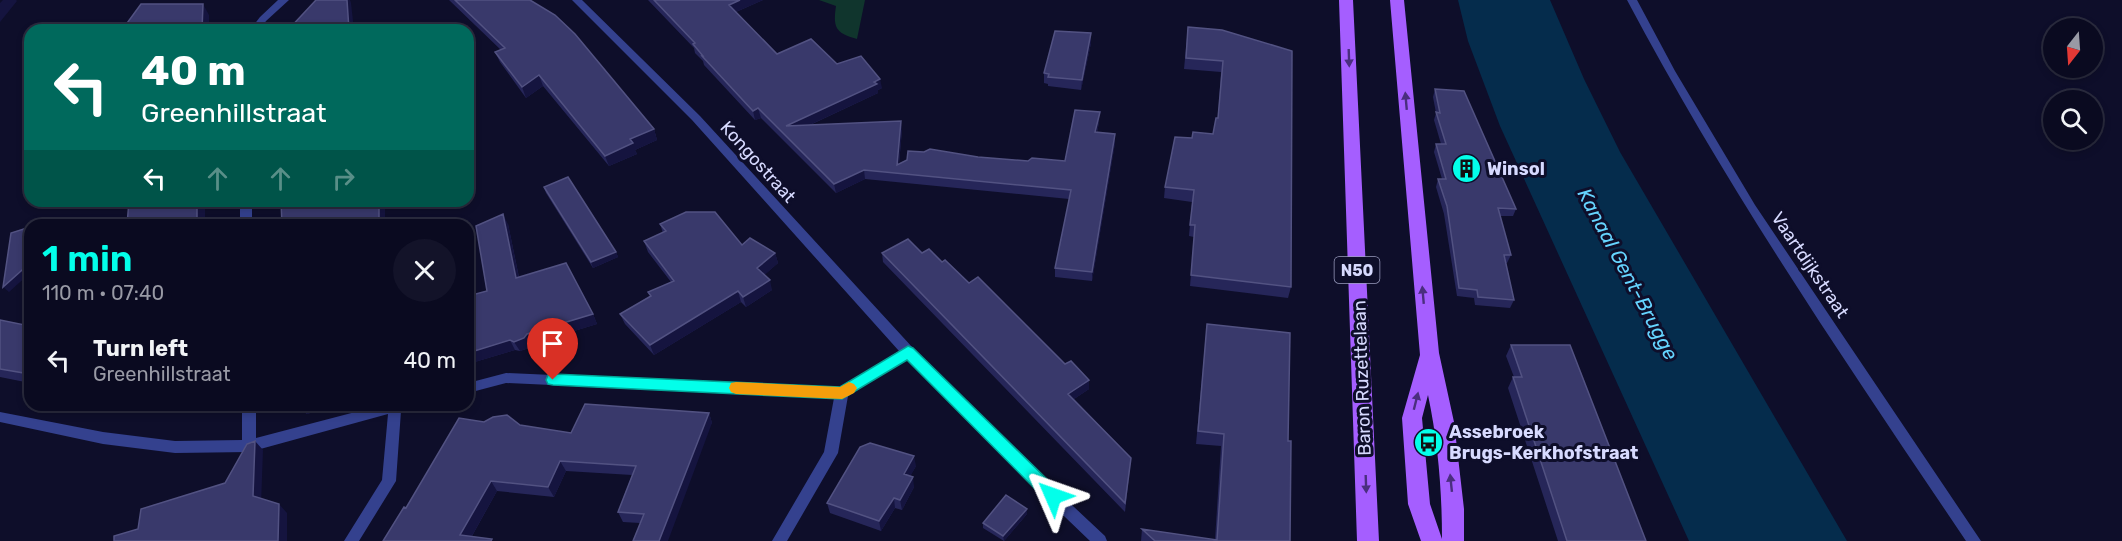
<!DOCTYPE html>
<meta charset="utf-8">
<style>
body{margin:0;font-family:Rubik,sans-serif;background:#131329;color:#f1f3f6;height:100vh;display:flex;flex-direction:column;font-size:22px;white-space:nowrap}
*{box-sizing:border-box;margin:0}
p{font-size:20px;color:#999aa5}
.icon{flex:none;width:33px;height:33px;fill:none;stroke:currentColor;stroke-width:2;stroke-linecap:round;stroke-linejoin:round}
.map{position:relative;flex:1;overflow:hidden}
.details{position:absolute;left:24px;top:219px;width:450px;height:192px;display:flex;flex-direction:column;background:#0a0a20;border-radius:18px;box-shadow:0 3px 9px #0003,0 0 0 2px #2a2b3e}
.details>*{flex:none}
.top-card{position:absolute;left:24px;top:24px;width:450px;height:183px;border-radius:18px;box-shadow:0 3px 9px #0003,0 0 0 2px #2a2b3e;background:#00695c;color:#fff;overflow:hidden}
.needle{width:39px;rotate:197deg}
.buttons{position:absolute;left:2043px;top:18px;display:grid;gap:12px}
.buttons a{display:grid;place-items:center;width:60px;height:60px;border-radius:50%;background:#0a0a20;box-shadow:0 3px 9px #0003,0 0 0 2px #2a2b3e;font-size:30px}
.pin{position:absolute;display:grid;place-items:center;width:51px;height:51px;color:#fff;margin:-62px -26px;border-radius:50% 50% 50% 0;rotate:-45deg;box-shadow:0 0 6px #0007}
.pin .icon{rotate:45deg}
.me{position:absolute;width:66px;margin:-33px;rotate:313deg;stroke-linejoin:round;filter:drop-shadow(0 0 4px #0008)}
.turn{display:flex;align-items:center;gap:21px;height:126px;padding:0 18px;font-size:27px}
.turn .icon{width:78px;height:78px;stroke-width:2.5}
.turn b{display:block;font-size:42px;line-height:51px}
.lanes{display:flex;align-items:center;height:57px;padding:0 18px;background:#0003;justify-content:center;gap:30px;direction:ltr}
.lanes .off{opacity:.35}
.round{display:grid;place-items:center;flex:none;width:63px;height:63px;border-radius:32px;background:#131329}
.overview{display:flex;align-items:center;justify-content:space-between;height:102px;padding:0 18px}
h1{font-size:36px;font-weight:600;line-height:45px;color:#03ffea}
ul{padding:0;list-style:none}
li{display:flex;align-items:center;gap:18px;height:78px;padding:0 18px}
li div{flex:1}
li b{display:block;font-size:22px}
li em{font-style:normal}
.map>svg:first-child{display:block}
</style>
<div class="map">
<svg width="2122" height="541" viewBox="0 0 2122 541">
<rect width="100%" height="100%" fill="#0e0e2a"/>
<!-- green -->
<path fill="#10352d" d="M819 0H865L857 39C835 33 833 27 836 6Z"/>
<!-- water -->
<path fill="#052c4c" d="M1458 0H1550L1584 79 1620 152 1847 541H1689L1500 126 1468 41Z"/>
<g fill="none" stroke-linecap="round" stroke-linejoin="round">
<!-- street -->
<path fill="#34418e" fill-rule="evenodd" d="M278 0H289L266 21 260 30H250L260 17Z
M572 0H582L700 116 913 348 1027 463 1105 536 1107 541H1090L1017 471 907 359 848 396 838 453 787 541H772L824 452 834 398 506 383 468 393V383L506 373 840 388 899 351 692 120Z
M1627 0H1637L1675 71 1755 205 1981 541H1966C1847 364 1727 189 1627 0Z
M240 201H252V225H240Z
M242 405H256V438L382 405H409L407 409 401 411 396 481 359 541H344L382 480 388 414 249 452 175 453 103 444 0 422V412L103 432 175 441 242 440Z"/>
<!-- primary -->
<path fill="#a55eff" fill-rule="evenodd" d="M1339 0H1353L1379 541H1357Z
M1390 0H1404L1439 353 1454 422 1464 509V541H1421L1408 504 1402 418 1420 355ZM1428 395C1438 442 1442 491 1442 539L1430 504 1422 418Z"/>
</g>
<!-- wall -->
<path fill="#262659" d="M449 0H530L654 129 657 140 635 150 637 154 609 166 543 86 526 98 500 62 495 52 501 50Z
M648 0H763L736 12 777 54 837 64 882 88 878 90V93L810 125 902 130 899 164 978 157 1028 161H1065L1099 122 1097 133 1115 134V143L1092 281 1055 277V268L1069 199 865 179 836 193 761 118 755 120 704 65 703 61 695 53 694 48Z
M1188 27 1222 30 1291 287 1288 298 1190 286 1194 237 1189 236 1192 202 1164 198 1165 187 1192 138 1213 134 1218 118 1221 72 1184 69Z
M1091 43 1081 90 1048 86V84L1044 83V73Z
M1435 89 1516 209 1513 216H1500L1511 255 1507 263H1506L1514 300 1510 308 1475 305 1474 298 1457 296 1444 214 1436 187 1438 179H1442L1434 152 1436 144H1441L1434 120 1436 113 1433 97Z
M544 187 616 252 618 257 593 268 546 193Z
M508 224 519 277 593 314 597 324 532 344 529 348 520 351 515 350 468 364V296L487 291Z
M660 224 775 253 778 263 764 275 772 290 746 307 741 302 654 355 625 324 620 314 650 296 648 292 671 282 648 252 644 241 663 233Z
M882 253H922L942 262 969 283 1089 389 1074 399 1131 458 1125 512 883 262Z
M0 320 30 326V383L0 377Z
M1207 324 1288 441 1290 541H1141L1142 529 1215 540 1221 446 1196 444Z
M1511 345 1646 541H1558L1508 388 1513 377H1514L1506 356Z
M143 405H182L176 412Z
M293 405H335L307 414Z
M709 413 712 423 640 523 623 522 618 512 632 475 566 471 554 497 497 491 472 536 383 541 406 508 484 422 520 425 571 433Z
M916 466 910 476 914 487 902 510 895 508 881 531 830 513 827 503Z
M1027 514 1004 541 983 528V523Z"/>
<!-- shaded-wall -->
<path fill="#15143f" d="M3 0H16L17 1 0 22V3Z
M347 0H350L351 3 354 30H349Z
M740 0H763L731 14 729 5Z
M203 4 209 15V30H202Z
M1091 33V43L1081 90 1082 80Z
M539 75 543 86 526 98 522 87Z
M880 79 882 88 878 90V93L788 135 786 126Z
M758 108 761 118 755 120 753 111Z
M1100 112 1099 122 1095 142V132Z
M901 121 902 130 898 174 897 165Z
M654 129 657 140 635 150 637 154 609 166 605 156 630 139Z
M1115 134V143L1092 281V272Z
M864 170 865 179 836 193 834 184Z
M122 201H138L125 205Z
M197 201H205V225H197Z
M379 201H385V225H379Z
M503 214 508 224 521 288 516 278Z
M616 252 618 257 593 268 591 262Z
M775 253 778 263 760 279 757 268Z
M30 263V273L9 292 3 287Z
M770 280 772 290 746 307 743 297Z
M738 291 741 302 654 355 650 345Z
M593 314 597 324 532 344 529 348 520 351 514 342 527 334Z
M510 340 515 350 468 364V353Z
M1089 380V389L1068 403V394Z
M170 405H182L176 412Z
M300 405H335L307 414Z
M709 413 712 423 668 541H659Z
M255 441 263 450 261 505 253 496Z
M914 456 916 466 906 484 904 474Z
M560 461 566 471 554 497 548 487Z
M913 477 914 487 902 510 900 500Z
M491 481 497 491 469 541 460 535Z
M894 498 895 508 881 531 879 521Z
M279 504 287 513V541H278Z
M1027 509V514L1004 541 1003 536Z"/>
<!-- building -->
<path fill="#39396b" stroke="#525282" stroke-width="1.5" d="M316 0H347L349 30H288Z
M455 0H530L555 15 575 34 654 129 630 139 633 143 605 156 539 75 522 87 495 52 505 48Z
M654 0H740L729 5 777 54 811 39 837 64 861 56 880 79 874 82 877 84 786 126 901 121 897 165 907 160 908 151 924 152 930 149 978 157 1028 161 1032 158 1065 161 1075 110 1100 112 1095 132 1115 134 1092 272 1055 268 1071 190 864 170 834 184 758 108 753 111 702 56H703L693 44 695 43Z
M141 4H203L202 30H122Z
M1188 27 1222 30 1292 51 1291 287 1191 275 1195 225H1190L1194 190 1165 187 1175 137 1192 138 1193 132 1213 134 1216 118H1218L1223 61 1186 58Z
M1055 31 1091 33 1082 80 1048 77 1049 74 1044 73Z
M1435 89 1464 91 1516 209 1498 208 1511 255H1504L1514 300 1478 297 1477 290 1459 288 1447 206 1438 179H1446L1436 144H1446L1436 112 1440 113Z
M568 177 616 252 591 262 544 187Z
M129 201H197V225H127Z
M281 201H379V225H282Z
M686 212H715L742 245 750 238 775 253 757 268 770 280 743 297 738 291 650 345 620 314 651 296 648 292 674 281 644 241 666 231 660 224Z
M503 214 516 278 566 263 593 314 527 334 524 338 514 342 510 340 468 353V296L487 291 476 226Z
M30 227V263L3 287 11 233Z
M908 239 922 253 929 249 942 262 945 260 969 283 978 277 1065 364 1071 361 1089 380 1068 394 1131 458 1125 503 882 253Z
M0 320 30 326V374L0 369Z
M1207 324 1290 333 1288 441H1291L1290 541H1155L1142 529 1217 540 1224 434 1198 431Z
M1511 345H1570L1646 541H1567L1513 377H1522Z
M585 404 709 413 659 541H633L644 514 618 512 636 466 560 461 548 487 491 481 460 535 492 539 491 541H383L404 507 406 508 459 418 484 422 493 417 507 415 520 425 571 433Z
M255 441 253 496 279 504 278 541H114V536L138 529 141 509 225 483 247 444Z
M870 443 914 456 904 474 913 477 900 500 894 498 879 521 827 503 860 447Z
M1006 495 1027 509 1003 536 983 523Z"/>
<!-- one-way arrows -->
<defs><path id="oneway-solid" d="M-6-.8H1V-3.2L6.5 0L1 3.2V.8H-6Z" transform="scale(1.5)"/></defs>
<g fill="#4a2e7f">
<use href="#oneway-solid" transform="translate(1349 58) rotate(88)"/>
<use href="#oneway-solid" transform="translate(1406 101) rotate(-95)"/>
<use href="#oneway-solid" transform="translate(1423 295) rotate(-95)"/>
<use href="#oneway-solid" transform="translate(1416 401) rotate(-76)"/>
<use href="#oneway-solid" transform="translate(1451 483) rotate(-96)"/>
<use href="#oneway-solid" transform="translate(1366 484) rotate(88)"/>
</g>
<!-- route -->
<path fill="#03ffea" stroke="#02a698" stroke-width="1.5" d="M908 346 913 348 1059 491 1061 496 1059 501 1053 503 1047 501 907 360 842 399 553 385 548 384 546 380 548 375 553 374 840 387Z"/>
<!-- slow -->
<path fill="#f59e0b" d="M736 382 840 387 849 382 854 384 857 388 854 393 842 399 736 394 731 392 729 388 731 383Z"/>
<!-- icons -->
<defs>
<symbol id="building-disc" viewBox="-11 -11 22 22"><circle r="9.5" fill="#03ffea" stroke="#0e0e2a"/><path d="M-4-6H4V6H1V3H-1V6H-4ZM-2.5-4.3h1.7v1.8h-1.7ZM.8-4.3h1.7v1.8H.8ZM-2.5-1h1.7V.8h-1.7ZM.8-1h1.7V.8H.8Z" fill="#111"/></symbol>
<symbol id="bus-disc" viewBox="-11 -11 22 22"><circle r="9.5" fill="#03ffea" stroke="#0e0e2a"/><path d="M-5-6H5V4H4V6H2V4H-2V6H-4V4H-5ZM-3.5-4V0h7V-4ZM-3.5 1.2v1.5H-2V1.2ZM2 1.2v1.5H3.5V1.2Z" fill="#111"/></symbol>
</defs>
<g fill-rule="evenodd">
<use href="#building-disc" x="1450" y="152" width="33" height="33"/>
<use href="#bus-disc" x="1412" y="426" width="33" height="33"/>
</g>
<g text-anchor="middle" stroke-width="6" stroke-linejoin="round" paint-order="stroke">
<!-- shield labels -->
<rect fill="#0e0e2a" stroke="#9b9dbf" stroke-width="1.5" x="1334.5" y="257" width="45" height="26" rx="4.5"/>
<g font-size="16" font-weight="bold" fill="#d7daff">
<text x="1357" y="276">N50</text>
</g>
<!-- street labels -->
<g font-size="18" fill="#d7daff" stroke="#0e0e2a">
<text transform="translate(758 162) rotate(48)" y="6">Kongostraat</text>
<text transform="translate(1810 265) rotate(56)" y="6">Vaartdijkstraat</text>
<text transform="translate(1362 378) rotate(-92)" y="6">Baron Ruzettelaan</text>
</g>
<!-- poi labels -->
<g font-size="18" font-weight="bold" fill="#d7daff" stroke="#0e0e2a" text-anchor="start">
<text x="1487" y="175">Winsol</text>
<text x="1449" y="438">Assebroek<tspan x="1449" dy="21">Brugs-Kerkhofstraat</tspan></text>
</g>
<!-- water labels -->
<g font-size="20" font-style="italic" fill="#65d4ff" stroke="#0e0e2a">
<text transform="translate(1628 274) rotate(62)" y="7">Kanaal Gent-Brugge</text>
</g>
</g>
</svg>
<div class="buttons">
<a><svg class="needle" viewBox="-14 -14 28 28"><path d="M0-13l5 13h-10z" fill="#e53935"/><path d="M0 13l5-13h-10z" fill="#999aa5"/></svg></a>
<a><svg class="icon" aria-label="search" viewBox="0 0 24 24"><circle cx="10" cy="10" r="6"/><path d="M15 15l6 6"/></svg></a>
</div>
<div class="pin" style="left:553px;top:380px;background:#d93025"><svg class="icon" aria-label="arrive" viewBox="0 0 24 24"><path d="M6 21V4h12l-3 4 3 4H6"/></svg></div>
<svg class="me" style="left:1053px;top:496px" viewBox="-20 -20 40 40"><path d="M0-17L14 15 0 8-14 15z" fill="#03ffea" stroke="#fff" stroke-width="4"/></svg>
<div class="top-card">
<div class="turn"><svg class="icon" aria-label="left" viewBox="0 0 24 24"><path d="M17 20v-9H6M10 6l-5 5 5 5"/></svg><div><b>40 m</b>Greenhillstraat</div></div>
<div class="lanes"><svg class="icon" aria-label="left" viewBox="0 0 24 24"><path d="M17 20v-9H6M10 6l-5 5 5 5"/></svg><svg class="icon off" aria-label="ahead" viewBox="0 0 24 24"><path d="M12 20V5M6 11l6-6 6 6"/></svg><svg class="icon off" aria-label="ahead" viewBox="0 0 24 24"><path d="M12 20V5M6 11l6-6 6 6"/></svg><svg class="icon off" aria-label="right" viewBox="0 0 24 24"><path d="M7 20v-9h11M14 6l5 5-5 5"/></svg></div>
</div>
<section class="details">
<div class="overview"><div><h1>1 min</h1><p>110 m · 07:40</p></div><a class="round"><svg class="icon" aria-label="close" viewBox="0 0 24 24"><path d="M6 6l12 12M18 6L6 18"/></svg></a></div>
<ul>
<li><svg class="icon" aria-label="left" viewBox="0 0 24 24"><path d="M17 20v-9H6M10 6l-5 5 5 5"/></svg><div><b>Turn left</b><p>Greenhillstraat</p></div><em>40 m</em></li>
</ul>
</section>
</div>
